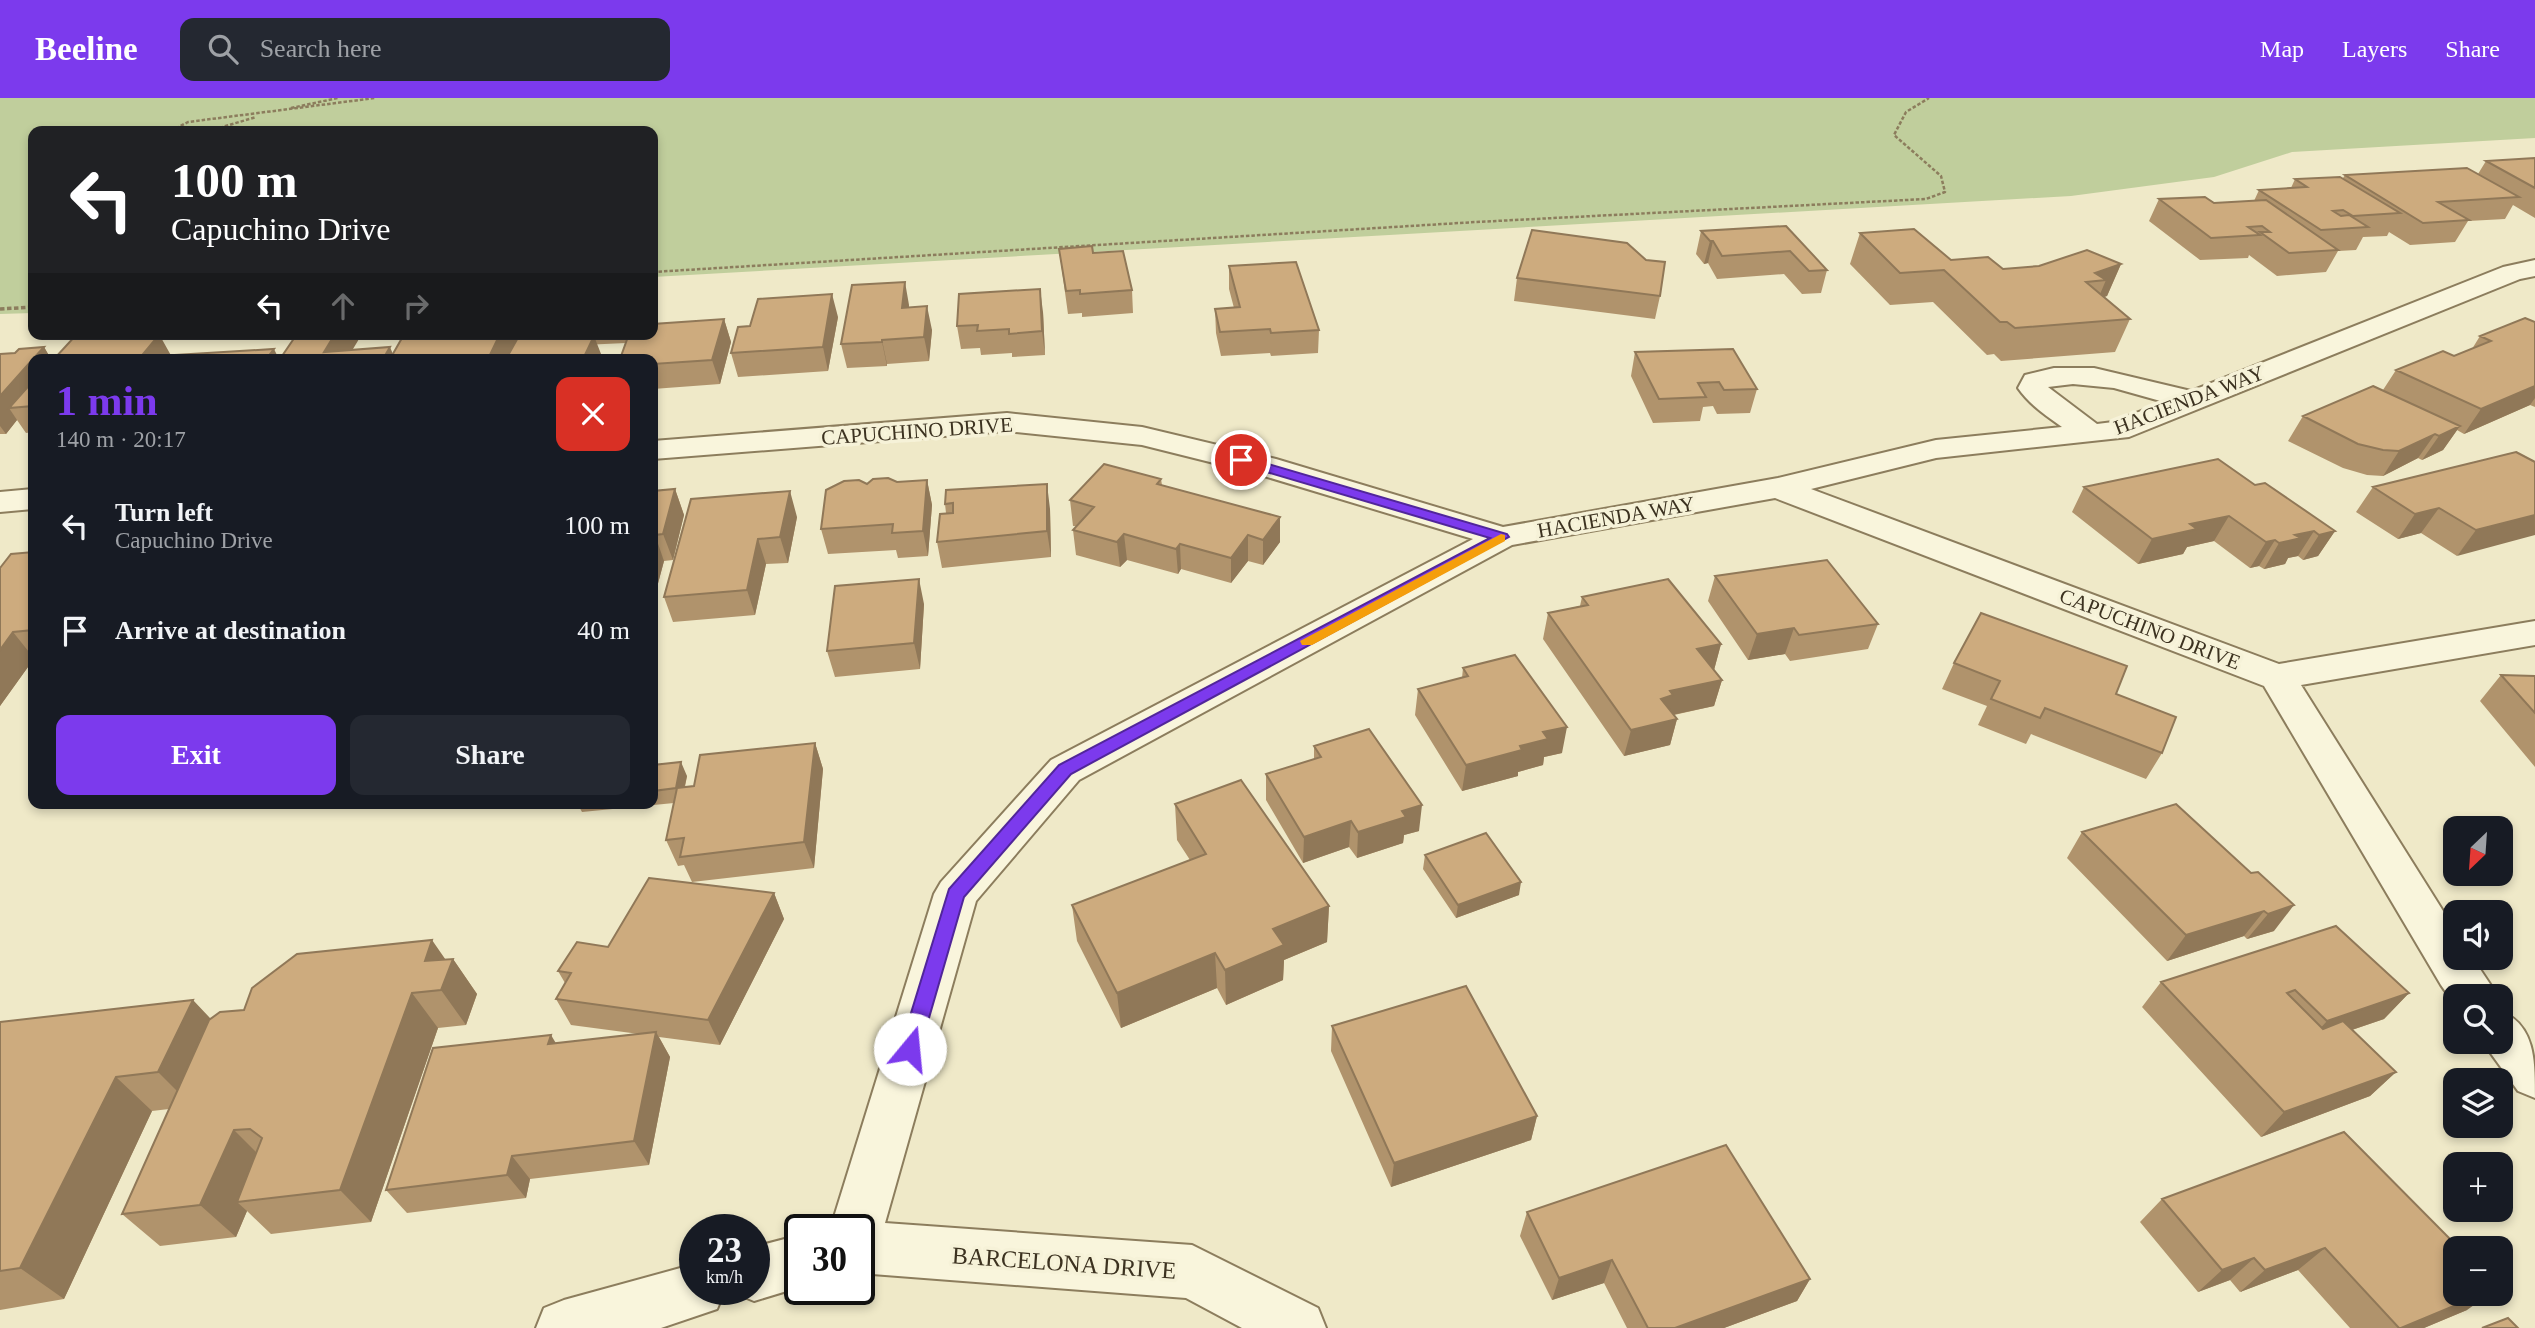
<!DOCTYPE html>
<meta charset="utf-8">
<style>
body{margin:0;font-family:"Times New Roman",serif;background:#242831;color:#f1f3f6;height:100vh;display:flex;flex-direction:column;font-size:26px;white-space:nowrap}
*{box-sizing:border-box;margin:0}
p{font-size:23px;color:#9ea1a6}
.icon{flex:none;width:38px;height:38px;fill:none;stroke:currentColor;stroke-width:2;stroke-linecap:round;stroke-linejoin:round}
.map{position:relative;flex:1;overflow:hidden}
.side{position:absolute;left:28px;top:256px;width:630px;height:455px;display:flex;flex-direction:column;background:#171b24;border-radius:14px;box-shadow:0 4px 10px #0003}
.side>*{flex:none}
.guide{position:absolute;left:28px;top:28px;width:630px;height:214px;border-radius:14px;box-shadow:0 4px 10px #0003;background:#202124;color:#fff;overflow:hidden}
.needle{width:46px;rotate:205deg}
.controls{position:absolute;left:2443px;top:718px;display:grid;gap:14px}
.controls a{display:grid;place-items:center;width:70px;height:70px;border-radius:14px;background:#171b24;box-shadow:0 4px 10px #0003;font-size:35px}
.speed{position:absolute;left:679px;top:1116px;display:flex;gap:14px;font-size:35px;font-weight:700;text-align:center}
.speed>*{display:grid;place-content:center;width:91px;height:91px;border-radius:50%;background:#171b24;box-shadow:0 4px 10px #0003;line-height:1}
.speed small{font-size:18px;font-weight:400}
.speed .limit{border:4px solid #111;border-radius:10px;background:#fff;color:#111}
.pin{position:absolute;display:grid;place-items:center;width:60px;height:60px;color:#fff;margin:-30px;border:4px solid #fff;border-radius:50%;box-shadow:0 2px 7px #0007}
.me{position:absolute;width:77px;margin:-38px;rotate:17deg;stroke-linejoin:round;filter:drop-shadow(0 0 5px #0008)}
.turn{display:flex;align-items:center;gap:24px;height:147px;padding:0 28px;font-size:32px}
.turn .icon{width:91px;height:91px;stroke-width:2.5}
.turn b{display:block;font-size:49px;line-height:60px}
.lanes{display:flex;align-items:center;height:66px;padding:0 28px;background:#0003;justify-content:center;gap:35px;direction:ltr}
.lanes .off{opacity:.35}
.round{display:grid;place-items:center;flex:none;width:74px;height:74px;border-radius:14px;background:#242831}
.head{display:flex;align-items:center;justify-content:space-between;height:119px;padding:0 28px}
h1{font-size:42px;font-weight:800;line-height:52px;color:#7c3aed}
.button{display:flex;gap:14px;margin-top:auto;padding:14px 28px}
.button a{flex:1;height:80px;border-radius:14px;background:#7c3aed;color:#fff;font-size:28px;font-weight:800;line-height:80px;text-align:center}
.button a+a{background:#242831;color:#f1f3f6}
ul{padding:0;list-style:none}
li{display:flex;align-items:center;gap:21px;height:105px;padding:0 28px}
li div{flex:1}
li b{display:block;font-size:26px}
li em{font-style:normal}
header{display:flex;align-items:center;gap:42px;box-sizing:border-box;height:98px;padding:0 35px;background:#7c3aed;color:#fff}
header strong{font-size:33px}
nav{display:flex;gap:38px;margin-inline-start:auto;font-size:24px}
.search{width:490px;height:63px;background:#242831;display:flex;align-items:center;gap:18px;box-sizing:border-box;padding:0 24px;border-radius:14px;color:#9ea1a6;font-size:26px}
.map>svg:first-child{display:block}
</style>
<header>
<strong>Beeline</strong>
<div class="search"><svg class="icon" aria-label="search" viewBox="0 0 24 24"><circle cx="10" cy="10" r="6"/><path d="M15 15l6 6"/></svg>Search here</div>
<nav><a>Map</a><a>Layers</a><a>Share</a></nav>
</header>
<div class="map">
<svg width="2535" height="1230" viewBox="0 0 2535 1230">
<rect width="100%" height="100%" fill="#efe9c8"/>
<!-- green -->
<path fill="#c0ce9c" d="M0 0H2535V40L2292 54 2214 79 2071 98 653 179V33H33V215L0 216Z"/>
<g fill="none" stroke-linecap="round" stroke-linejoin="round">
<defs>
<path id="minor" d="M2535 162V178L2520 181 2129 339 1936 360 1811 391 2279 566 2535 523V547L2301 587 2455 832V859H2472L2498 898H2455V907L2441 887 2264 588 1775 400 1512 447 1079 682 976 803 885 1125 1192 1147 1318 1210 1326 1230H1242L1186 1200 859 1175V1132H830L934 796 941 784 1051 662 1473 441 1254 375 1142 347 1007 333 653 361V343L1007 315 1142 329 1276 361 1503 429 1778 380 1936 342 2062 329C2045 317 2030 307 2018 290L2025 277 2054 270H2094L2191 293 2503 169ZM2073 286 2114 290 2164 304 2113 324 2097 326 2048 289Z
M33 391V411L0 414V394Z
M2501 913C2535 928 2535 961 2535 1000L2518 993 2482 943H2501Z
M800 1137V1189L754 1203 735 1195 733 1192H754V1149Z
M695 1166V1192H725L717 1211 661 1230H536L544 1210 564 1202Z"/>
</defs>
<!-- minor casing -->
<use href="#minor" stroke="#8c7d5d" stroke-width="4"/>
<!-- path-far1 -->
<path stroke="#8c7d5d" stroke-width="2.5" stroke-dasharray="3.5 2" stroke-linecap="butt" d="M291 10 338 0
M171 33 188 24 375 0
M209 33 256 19
M653 174 1476 124 1926 101 1945 94 1941 78 1894 37 1906 14 1929 0"/>
<!-- path -->
<path stroke="#8c7d5d" stroke-width="3.5" stroke-dasharray="4.5 2.5" stroke-linecap="butt" d="M0 211 33 209"/>
<!-- minor -->
<use href="#minor" fill="#f9f5dc" fill-rule="evenodd"/>
</g>
<!-- wall -->
<path fill="#b0936c" d="M2535 60V120L2513 107 2505 121 2468 123 2455 144 2410 147 2389 134 2387 138 2363 139 2356 152 2338 153 2326 174 2277 178 2249 157 2248 160 2200 162 2149 123 2159 101 2214 105 2254 103 2259 92 2291 90 2295 81 2343 80 2345 77 2478 76 2486 63Z
M1786 128 1827 172 1821 195 1802 196 1784 176 1717 181 1708 165 1704 166 1696 156 1701 133Z
M1860 135 1951 162 2003 171 2121 166 2107 198 2104 199 2130 221 2115 254 2001 263 1994 256 1987 257 1933 204 1890 207 1850 166Z
M1059 151 1093 155 1132 192 1133 215 1082 219V215L1068 216Z
M1229 168 1319 232 1318 255 1271 258 1270 255 1221 258 1216 235 1215 211 1234 210 1229 191Z
M1517 180 1660 198 1655 221 1514 203Z
M909 207V209L932 232 929 263 887 266V268L847 270 841 246Z
M1043 214 1045 257 1012 259V255L981 257 980 250 961 251 957 228Z
M838 219 828 273 738 279 731 255Z
M724 221 731 244 720 286 653 291V261L626 245 280 261 353 252 393 256 519 237 582 236 580 239 592 238 591 236H653Z
M2535 224V309L2530 307 2464 336 2457 332 2443 352 2422 362 2418 360 2383 378 2367 377 2343 370 2288 343 2303 318 2383 292 2396 272 2454 258 2472 251 2480 238Z
M44 249 51 261H33V334L26 335 17 322 6 336H0V256L15 255Z
M1635 254 1757 291 1750 315 1717 316 1713 308 1703 309 1700 323 1653 325 1631 278Z
M2535 364 2457 458 2421 435 2398 441 2356 414 2373 389Z
M1161 381 1162 387 1280 419V444L1263 467 1248 463 1231 485 1181 471 1178 476 1127 462 1120 469 1076 457 1073 432 1076 428H1073L1070 402Z
M927 382 932 407 928 458 898 460 896 452 828 456 821 431 867 386Z
M2255 387 2335 433 2318 458 2303 462 2298 458 2288 460 2285 466 2264 471 2259 468 2250 470 2214 443 2187 449 2183 456 2138 466 2072 414 2084 389Z
M675 391 684 417 673 462 664 463 653 504V393Z
M946 392 1050 411 1051 459 942 470 937 444 946 415 945 406Z
M691 401 797 419 788 465 766 466 755 517 673 524 664 499Z
M33 454V562L0 608V469Z
M1715 478 1878 526 1868 551 1790 563 1785 556 1748 562 1708 503Z
M1582 499 1721 546 1714 572 1722 582 1714 608 1674 617 1677 621 1670 647 1624 658 1543 541 1548 515 1580 508Z
M924 506 920 571 835 579 827 553Z
M1954 565 2116 596 2162 655 2146 681 2031 636 2026 646 1978 627 1987 608 1942 591Z
M1463 570 1562 655 1544 659 1543 667 1518 674V678L1462 693 1415 617 1418 591 1462 580Z
M2501 577 2535 578V669L2480 603Z
M815 645 823 671 814 770 692 784 684 767 678 768 666 742 674 705 582 714 577 705H653V667L687 678 685 689 694 688Z
M1314 648 1419 733 1404 737 1403 745 1357 760 1349 749 1303 765 1266 702V676L1314 661Z
M1175 706 1329 808 1327 844 1284 862 1283 882 1226 907 1217 890 1121 930 1077 843 1072 807 1190 762 1177 742Z
M2082 734 2251 775 2258 774 2274 833 2247 841 2244 838 2167 863 2067 760Z
M1425 757 1519 797 1456 820 1423 771Z
M774 795 784 821 720 947 659 939 670 959 649 1067 530 1081 526 1100 407 1115 386 1092 556 946 639 936 571 927 556 901 565 885 558 873 608 849Z
M446 861H453L477 896 466 927 438 930 371 1124 271 1136 247 1113 236 1139 160 1148 122 1116 169 1011 152 1013 64 1201 0 1212V924L211 921Z
M2161 884 2409 895 2384 921 2352 932 2396 974 2370 998 2261 1039 2142 909Z
M1332 928 1537 1018 1531 1042 1391 1089 1331 953Z
M2344 1034 2467 1212 2424 1230H2350L2298 1172 2240 1194 2230 1182 2198 1194 2140 1124 2162 1101Z
M1527 1114 1810 1181 1797 1203 1724 1230H1627L1604 1185 1552 1202 1520 1138Z"/>
<!-- shaded-wall -->
<path fill="#907858" d="M1710 143H1713L1708 165 1704 166Z
M2121 166 2107 198 2098 201 2106 182 2095 175Z
M905 184 909 207 906 233 902 210Z
M1040 191 1043 214 1045 257 1042 233Z
M832 196 838 219 828 273 823 249Z
M927 208 932 232 929 263 924 239Z
M724 221 731 244 720 286 712 262Z
M142 236H159L173 261H139L140 239Z
M335 236H362L347 261 324 254Z
M500 236H519L520 239 510 261H488Z
M567 236H582L578 244 565 240Z
M594 238 603 261H583Z
M882 242 887 266V268L882 244Z
M44 249 51 261H33Z
M390 249 395 261H383Z
M274 251 279 261H266Z
M33 261V304L9 310 17 322 6 336 0 328V298Z
M2535 288V300L2530 307 2464 336 2481 311Z
M2460 328 2443 352 2422 362 2439 338Z
M2435 336 2418 360 2383 378 2399 353Z
M927 382 932 407 928 458 923 433Z
M1047 386 1050 411 1051 459 1047 433Z
M675 391 684 417 673 462 663 436Z
M790 393 797 419 788 465 780 439Z
M2439 410 2421 435 2398 441 2415 416Z
M2535 417V437L2457 458 2476 432Z
M2229 418 2214 443 2187 449 2183 456 2138 466 2152 441 2190 426Z
M1280 419V444L1263 467V442Z
M2314 433 2298 458 2288 460 2285 466 2264 471 2279 445 2295 437Z
M2335 433 2318 458 2303 462 2319 437Z
M1124 436 1127 462 1120 469 1117 444Z
M655 437 664 463 653 504V444Z
M1248 437V463L1231 485V460Z
M758 441 766 466 755 517 747 492Z
M2275 442 2259 468 2250 470 2266 444Z
M1180 446 1181 471 1178 476 1176 451Z
M919 481 924 506 920 571 914 545Z
M1794 530 1785 556 1748 562 1757 536Z
M13 534 33 559V562L0 608V552Z
M1721 546 1714 572 1697 551Z
M1722 582 1714 608 1667 618 1661 601 1670 593Z
M1677 621 1670 647 1624 658 1631 632Z
M1567 629 1562 655 1544 659 1543 667 1518 674V678L1462 693 1466 667 1520 648 1543 634Z
M815 645 823 671 814 770 804 744Z
M681 664 687 678 681 704 676 690Z
M1422 707 1419 733 1404 737 1403 745 1357 760 1358 734 1402 713Z
M1351 723 1349 749 1303 765 1304 739Z
M1521 784 1519 797 1456 820 1458 807Z
M774 795 784 821 720 947 708 922Z
M2294 807 2274 833 2247 841 2268 816Z
M1329 808 1327 844 1284 862 1283 882 1226 907 1225 872 1273 831Z
M2264 813 2244 838 2167 863 2186 837Z
M432 842 450 868 453 861 477 896 466 927 441 892 425 863Z
M1215 855 1217 890 1121 930 1117 895Z
M412 895 438 930 371 1124 340 1092Z
M2409 895 2384 921 2304 948 2327 923Z
M193 902 226 937 192 1008 158 974Z
M656 934 670 959 649 1067 634 1043Z
M551 937 566 962 548 946Z
M2396 974 2370 998 2261 1039 2284 1014Z
M116 979 152 1013 64 1201 20 1170Z
M1537 1018 1531 1042 1391 1089 1394 1065Z
M234 1032 267 1065 237 1104 247 1113 236 1139 200 1107Z
M512 1058 530 1081 526 1100 507 1077Z
M2325 1150 2298 1172 2240 1194 2265 1172Z
M2254 1160 2230 1182 2198 1194 2222 1172Z
M1612 1162 1604 1185 1552 1202 1559 1180Z
M1810 1181 1797 1203 1724 1230H1675Z
M2485 1195H2491L2467 1212 2424 1230H2401Z"/>
<!-- building -->
<path fill="#cdab7e" stroke="#907858" stroke-width="2" d="M2535 60V90L2486 63Z
M2467 70 2519 99 2438 104 2469 122 2423 125 2345 77Z
M2340 79 2400 115 2353 118 2343 112 2333 113 2341 118 2349 117 2368 129 2321 132 2259 92 2307 89 2295 81Z
M2205 99 2214 105 2266 102 2338 152 2289 155 2260 134H2270L2262 128 2248 129 2260 137 2211 140 2159 101Z
M1786 128 1827 172 1809 173 1790 153 1722 158 1713 143H1710L1701 133Z
M1914 131 1951 162 1988 159 2003 171 2039 168 2087 152 2121 166 2095 175 2106 182 2086 184 2130 221 2015 230 2007 224H2000L1944 172 1900 175 1860 135Z
M1532 132 1627 145 1646 162 1665 164 1660 198 1517 180Z
M1092 148 1093 155 1123 153 1132 192 1080 196V192L1066 193 1059 151Z
M1296 164 1319 232 1271 235 1270 231 1220 234 1215 211 1240 209 1229 168Z
M905 184 902 210 927 208 924 239 882 242V244L841 246 852 187Z
M1040 191 1042 233 1009 236V231L977 233 978 227 957 228 959 196Z
M832 196 823 249 731 255 738 229 750 228 758 201Z
M2525 220 2535 224V288L2481 311 2396 272 2443 253 2454 258 2491 243 2480 238Z
M724 221 712 262 653 266V261H620L629 236H653V226Z
M77 236H142L140 239 159 237 139 261H54Z
M297 236H335L324 254 390 249 383 261H280Z
M411 236H500L488 261H390L402 240H409Z
M520 236H567L565 240 594 238 583 261H506Z
M44 249 33 261 0 298V256L15 255 19 251Z
M274 251 266 261H172L175 257Z
M1733 251 1757 291 1724 292 1719 284 1698 285 1706 299 1659 301 1635 254Z
M33 283V308L9 310Z
M2373 288 2460 328 2439 338 2435 336 2399 353 2383 352 2358 346 2303 318Z
M2516 354 2535 364V417L2476 432 2439 410 2415 416 2373 389Z
M2218 361 2255 387 2265 385 2335 433 2319 437 2314 433 2295 437 2301 440 2279 445 2275 442 2266 444 2229 418 2190 426 2197 431 2152 441 2084 389Z
M1104 366 1161 381 1157 386 1280 419 1263 442 1248 437 1231 460 1180 446 1176 451 1124 436 1117 444 1073 432 1094 409 1070 402Z
M888 380 897 384 927 382 923 433 892 435 893 426 821 431 826 392 844 383 859 382 867 386 873 381Z
M1047 386V433L937 444 940 416 953 415V405L945 406 946 392Z
M675 391 663 436 655 437 653 444V393Z
M790 393 780 439 758 441 747 492 664 499 691 401Z
M33 454V532L13 534 0 552V470L11 456Z
M1827 462 1878 526 1799 537 1794 530 1757 536 1715 478Z
M919 481 914 545 827 553 835 488Z
M1668 481 1721 546 1697 551 1722 582 1670 593 1673 597 1661 601 1677 621 1631 632 1548 515 1588 507 1582 499Z
M1981 515 2127 568 2116 596 2176 619 2162 655 2045 610 2040 620 1991 601 2000 583 1954 565Z
M1515 557 1567 629 1543 634 1548 641 1520 648 1522 652 1466 667 1418 591 1468 578 1463 570Z
M2501 577 2535 578V615Z
M1369 631 1422 707 1402 713 1406 719 1358 734 1351 723 1304 739 1266 676 1321 659 1314 648Z
M815 645 804 744 680 759 684 740 666 742 677 690 694 688 700 657Z
M681 664 676 690 653 693V667Z
M1241 682 1329 808 1273 831 1284 847 1225 872 1215 855 1117 895 1072 807 1206 756 1175 706Z
M2176 706 2251 775 2258 774 2294 807 2268 816 2264 813 2186 837 2082 734Z
M1486 735 1521 784 1458 807 1425 757Z
M649 780 774 795 708 922 556 901 571 875 558 873 577 844 608 849Z
M2336 828 2409 895 2327 923 2295 892 2287 895 2323 931 2343 923 2396 974 2284 1014 2161 884Z
M432 842 425 863 453 861 441 892 412 895 340 1092 237 1104 262 1040 250 1031 234 1032 200 1107 122 1116 209 922 220 914 244 912 252 890 297 856Z
M1466 888 1537 1018 1394 1065 1332 928Z
M193 902 158 974 116 979 20 1170 0 1173V924Z
M656 934 634 1043 512 1058 507 1077 386 1092 433 950 551 937 548 946Z
M2344 1034 2459 1150H2455V1195H2485L2401 1230H2399L2325 1150 2265 1172 2254 1160 2222 1172 2162 1101Z
M1726 1047 1810 1181 1675 1230H1648L1612 1162 1559 1180 1527 1114Z
M2508 1220 2518 1230H2482Z"/>
<!-- route -->
<path fill="#7c3aed" stroke="#51269a" stroke-width="2" d="M1241 358 1507 436 1509 439 1071 676 964 799 920 951 917 957 910 960 903 957 900 951 949 791 1059 667 1490 440 1236 365V359Z"/>
<!-- slow -->
<path fill="#f59e0b" d="M1501 436 1505 437V443L1312 547H1302L1300 543Z"/>
<g text-anchor="middle" stroke-width="7" stroke-linejoin="round" paint-order="stroke">
<!-- street labels -->
<g font-size="21" fill="#3c3220" stroke="#f6f2d8">
<text transform="translate(2189 302) rotate(-21)" y="7">HACIENDA WAY</text>
<text transform="translate(917 333) rotate(-4)" y="7">CAPUCHINO DRIVE</text>
<text transform="translate(1616 419) rotate(-10)" y="7">HACIENDA WAY</text>
<text transform="translate(2150 531) rotate(21)" y="7">CAPUCHINO DRIVE</text>
</g>
<!-- near-street labels -->
<g font-size="24" fill="#3c3220" stroke="#f6f2d8">
<text transform="translate(1064 1165) rotate(4)" y="8">BARCELONA DRIVE</text>
</g>
</g>
</svg>
<div class="controls">
<a><svg class="needle" viewBox="-14 -14 28 28"><path d="M0-13l5 13h-10z" fill="#e53935"/><path d="M0 13l5-13h-10z" fill="#9ea1a6"/></svg></a>
<a><svg class="icon" aria-label="sound" viewBox="0 0 24 24"><path d="M4 9h4l5-4v14l-5-4H4zM17 9q2 3 0 6"/></svg></a>
<a><svg class="icon" aria-label="search" viewBox="0 0 24 24"><circle cx="10" cy="10" r="6"/><path d="M15 15l6 6"/></svg></a>
<a><svg class="icon" aria-label="layers" viewBox="0 0 24 24"><path d="M12 4l9 5-9 5-9-5zM3 14l9 5 9-5"/></svg></a>
<a>+</a>
<a>−</a>
</div>
<div class="speed"><div>23<small>km/h</small></div><div class="limit">30</div></div>
<div class="pin" style="left:1241px;top:362px;background:#d93025"><svg class="icon" aria-label="arrive" viewBox="0 0 24 24"><path d="M6 21V4h12l-3 4 3 4H6"/></svg></div>
<svg class="me" style="left:910px;top:951px" viewBox="-20 -20 40 40"><circle r="19" fill="#fff"/><path d="M0-13L10 11 0 6-10 11z" fill="#7c3aed"/></svg>
<div class="guide">
<div class="turn"><svg class="icon" aria-label="left" viewBox="0 0 24 24"><path d="M17 20v-9H6M10 6l-5 5 5 5"/></svg><div><b>100 m</b>Capuchino Drive</div></div>
<div class="lanes"><svg class="icon" aria-label="left" viewBox="0 0 24 24"><path d="M17 20v-9H6M10 6l-5 5 5 5"/></svg><svg class="icon off" aria-label="ahead" viewBox="0 0 24 24"><path d="M12 20V5M6 11l6-6 6 6"/></svg><svg class="icon off" aria-label="right" viewBox="0 0 24 24"><path d="M7 20v-9h11M14 6l5 5-5 5"/></svg></div>
</div>
<section class="side">
<div class="head"><div><h1>1 min</h1><p>140 m · 20:17</p></div><a class="round" style="background:#d93025;color:#fff"><svg class="icon" aria-label="close" viewBox="0 0 24 24"><path d="M6 6l12 12M18 6L6 18"/></svg></a></div>
<ul>
<li><svg class="icon" aria-label="left" viewBox="0 0 24 24"><path d="M17 20v-9H6M10 6l-5 5 5 5"/></svg><div><b>Turn left</b><p>Capuchino Drive</p></div><em>100 m</em></li>
<li><svg class="icon" aria-label="arrive" viewBox="0 0 24 24"><path d="M6 21V4h12l-3 4 3 4H6"/></svg><div><b>Arrive at destination</b></div><em>40 m</em></li>
</ul>
<div class="button"><a>Exit</a><a>Share</a></div>
</section>
</div>
